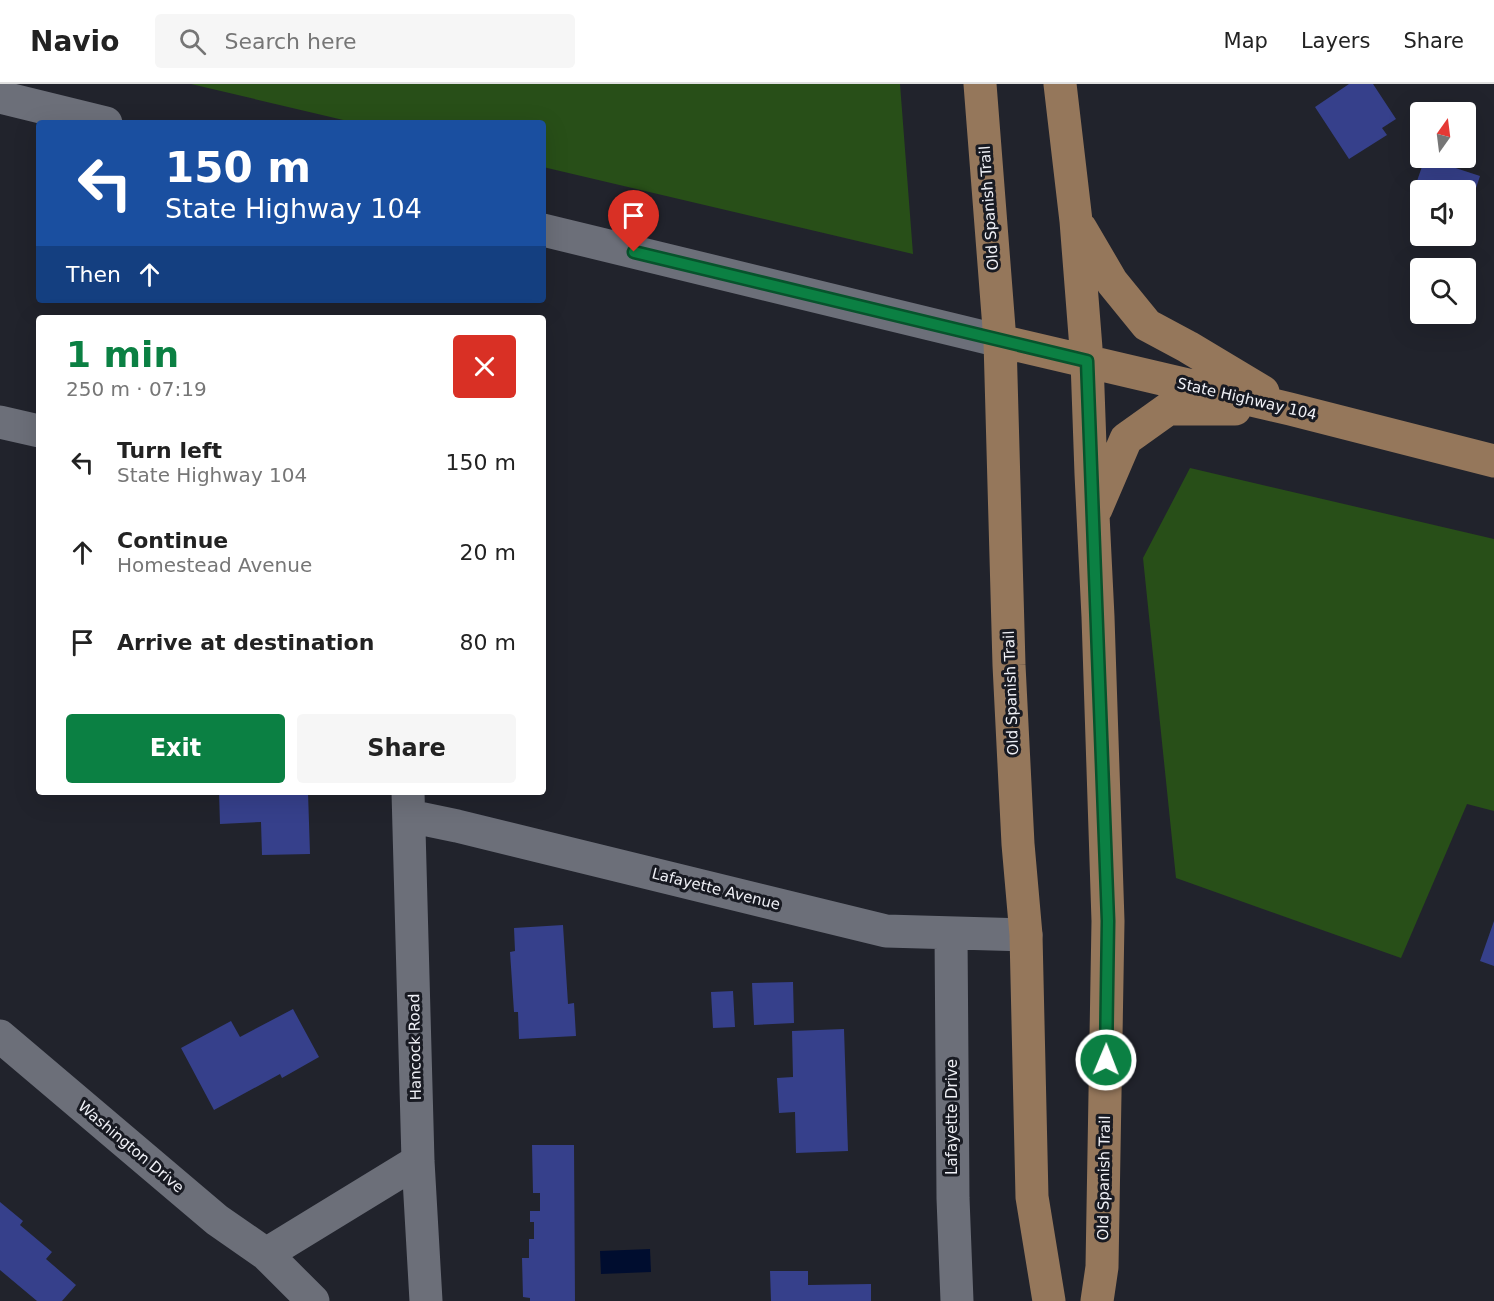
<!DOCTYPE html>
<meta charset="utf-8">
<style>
body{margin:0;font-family:"DejaVu Sans",sans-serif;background:#f6f6f6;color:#222;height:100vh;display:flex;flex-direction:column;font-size:22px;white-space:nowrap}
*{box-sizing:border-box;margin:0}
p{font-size:20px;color:#767676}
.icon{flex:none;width:33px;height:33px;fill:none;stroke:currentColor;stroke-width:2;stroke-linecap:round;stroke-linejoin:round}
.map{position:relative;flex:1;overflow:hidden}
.details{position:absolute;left:36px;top:231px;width:510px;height:480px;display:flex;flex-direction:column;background:#fff;border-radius:6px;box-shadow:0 6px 24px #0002}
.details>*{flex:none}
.guide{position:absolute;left:36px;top:36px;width:510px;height:183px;border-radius:6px;box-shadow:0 6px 24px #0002;background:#1a4fa0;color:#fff;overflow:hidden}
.needle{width:39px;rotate:14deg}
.buttons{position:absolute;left:1410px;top:18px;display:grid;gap:12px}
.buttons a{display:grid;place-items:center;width:66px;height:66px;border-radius:6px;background:#fff;box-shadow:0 6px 24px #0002;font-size:30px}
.pin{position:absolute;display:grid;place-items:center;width:51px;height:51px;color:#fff;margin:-62px -26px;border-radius:50% 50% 50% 0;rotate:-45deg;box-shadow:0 0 6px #0007}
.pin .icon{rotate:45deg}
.me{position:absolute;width:66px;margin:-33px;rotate:1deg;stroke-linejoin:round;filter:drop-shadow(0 0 4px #0008)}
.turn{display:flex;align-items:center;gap:21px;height:126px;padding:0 30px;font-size:27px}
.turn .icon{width:78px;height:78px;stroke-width:2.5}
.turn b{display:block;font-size:42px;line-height:51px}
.then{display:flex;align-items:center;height:57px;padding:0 30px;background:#0003;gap:12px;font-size:22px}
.round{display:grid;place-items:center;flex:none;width:63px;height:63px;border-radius:6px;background:#f6f6f6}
.overview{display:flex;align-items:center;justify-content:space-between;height:102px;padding:0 30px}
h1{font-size:36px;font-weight:700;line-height:45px;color:#0b8043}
.button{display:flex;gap:12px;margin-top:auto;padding:12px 30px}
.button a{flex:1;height:69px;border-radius:6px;background:#0b8043;color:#fff;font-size:24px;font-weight:700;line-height:69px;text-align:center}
.button a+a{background:#f6f6f6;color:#222}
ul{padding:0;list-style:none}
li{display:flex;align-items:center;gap:18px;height:90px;padding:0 30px}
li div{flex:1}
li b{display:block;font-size:22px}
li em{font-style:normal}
header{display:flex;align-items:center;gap:36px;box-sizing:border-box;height:84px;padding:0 30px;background:#fff;border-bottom:2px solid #e0e0e0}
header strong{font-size:28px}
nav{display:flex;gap:33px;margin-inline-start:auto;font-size:21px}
.search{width:420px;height:54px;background:#f6f6f6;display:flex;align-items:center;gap:15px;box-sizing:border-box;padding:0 21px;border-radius:6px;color:#767676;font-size:22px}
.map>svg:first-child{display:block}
</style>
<header>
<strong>Navio</strong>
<div class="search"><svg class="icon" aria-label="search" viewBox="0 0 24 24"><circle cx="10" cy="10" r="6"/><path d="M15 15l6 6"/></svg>Search here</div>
<nav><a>Map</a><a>Layers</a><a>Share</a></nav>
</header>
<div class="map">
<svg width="1494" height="1217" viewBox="0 0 1494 1217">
<rect width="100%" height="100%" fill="#21232c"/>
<!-- green -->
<path fill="#284f18" d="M191 0H900L913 170 543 83V39H356Z
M1190 384 1494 455V727L1467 720 1401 874 1176 794 1143 474Z"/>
<!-- water -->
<path fill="#000d2f" d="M650 1165 651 1188 601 1190 600 1167Z"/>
<!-- building -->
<path fill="#36408b" d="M1349 0H1373L1396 35 1382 44 1387 51 1349 75 1315 23Z
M1425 74 1480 92 1466 134V106H1420V120L1410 117Z
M219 708H308L310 770 262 771 261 738 220 740Z
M1494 837V882L1480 877Z
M563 841 568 920 574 919 576 952 519 955 518 928H514L510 868 515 867 514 844Z
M793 898 794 939 754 941 752 899Z
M733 907 735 943 713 944 711 908Z
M293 925 319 973 282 994 280 990 214 1026 181 964 231 937 240 953Z
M844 945 848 1067 796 1069 795 1028 779 1029 777 994 793 993 792 947Z
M532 1061H574L575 1217H530V1214L523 1213 522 1174H529V1155H534V1138H530V1127H540V1109H533Z
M0 1118 23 1137 20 1141 52 1168 46 1175 76 1201 62 1217H37L0 1186Z
M770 1187H808V1201L871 1200V1217H771Z"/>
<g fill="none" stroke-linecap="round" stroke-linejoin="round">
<!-- minor -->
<path stroke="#6c6f79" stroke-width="33" d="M0 13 106 39
M543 146 1000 257
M0 338 39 347
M408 708 418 1077 426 1217
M409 732 457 742 886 847 1026 851
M951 849 953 1114 957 1217
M0 952 217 1136 266 1170 313 1217
M266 1170 418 1077"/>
<!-- major -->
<path stroke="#95775b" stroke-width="33" d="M980 0 1000 257 1009 581 1018 760 1026 851 1032 1113 1049 1217
M1060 0 1076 137 1087 277 1091 390 1098 533 1108 837 1102 1183 1097 1217
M1081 145 1112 198 1147 241 1188 263 1263 308
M1000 257 1290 325 1494 377
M1096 425 1126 355 1168 325H1235"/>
</g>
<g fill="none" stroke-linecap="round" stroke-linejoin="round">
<defs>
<path id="route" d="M634 168 1087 277 1108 837 1106 976"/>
</defs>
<!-- route casing -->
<use href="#route" stroke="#07532c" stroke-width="15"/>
<!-- route -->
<use href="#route" stroke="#0b8043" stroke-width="10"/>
</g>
<g text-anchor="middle" stroke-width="6" stroke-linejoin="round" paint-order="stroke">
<!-- street labels -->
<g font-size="15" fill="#eff0f6" stroke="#181a22">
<text transform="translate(989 124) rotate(-94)" y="5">Old Spanish Trail</text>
<text transform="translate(1247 315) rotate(13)" y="5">State Highway 104</text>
<text transform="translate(1011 609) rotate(-92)" y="5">Old Spanish Trail</text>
<text transform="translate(716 805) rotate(14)" y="5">Lafayette Avenue</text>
<text transform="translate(415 963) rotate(-91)" y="5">Hancock Road</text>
<text transform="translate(952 1033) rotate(-90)" y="5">Lafayette Drive</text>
<text transform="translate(131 1063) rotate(40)" y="5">Washington Drive</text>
<text transform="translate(1104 1094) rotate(-89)" y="5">Old Spanish Trail</text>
</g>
</g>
</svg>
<div class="buttons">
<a><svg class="needle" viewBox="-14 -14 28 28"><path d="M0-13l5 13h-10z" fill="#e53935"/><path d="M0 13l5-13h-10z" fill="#767676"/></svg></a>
<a><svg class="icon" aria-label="sound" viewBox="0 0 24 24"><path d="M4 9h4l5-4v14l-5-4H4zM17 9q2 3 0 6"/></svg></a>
<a><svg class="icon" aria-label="search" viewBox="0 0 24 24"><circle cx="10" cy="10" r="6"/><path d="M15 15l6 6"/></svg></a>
</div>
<div class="pin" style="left:634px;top:168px;background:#d93025"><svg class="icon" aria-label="arrive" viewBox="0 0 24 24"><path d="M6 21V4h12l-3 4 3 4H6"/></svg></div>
<svg class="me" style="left:1106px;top:976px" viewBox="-20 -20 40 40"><circle r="17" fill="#0b8043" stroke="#fff" stroke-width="3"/><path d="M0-11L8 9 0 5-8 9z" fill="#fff"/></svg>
<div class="guide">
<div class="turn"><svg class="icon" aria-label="left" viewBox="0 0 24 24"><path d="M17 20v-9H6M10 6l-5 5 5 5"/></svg><div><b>150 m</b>State Highway 104</div></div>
<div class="then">Then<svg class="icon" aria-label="ahead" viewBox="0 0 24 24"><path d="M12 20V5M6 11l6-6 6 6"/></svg></div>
</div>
<section class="details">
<div class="overview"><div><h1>1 min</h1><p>250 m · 07:19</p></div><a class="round" style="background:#d93025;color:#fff"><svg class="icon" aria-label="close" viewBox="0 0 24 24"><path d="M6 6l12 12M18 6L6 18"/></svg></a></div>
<ul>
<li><svg class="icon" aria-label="left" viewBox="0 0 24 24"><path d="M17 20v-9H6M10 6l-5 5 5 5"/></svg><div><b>Turn left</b><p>State Highway 104</p></div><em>150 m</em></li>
<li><svg class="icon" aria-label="ahead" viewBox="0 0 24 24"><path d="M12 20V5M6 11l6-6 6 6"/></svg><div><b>Continue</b><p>Homestead Avenue</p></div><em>20 m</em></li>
<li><svg class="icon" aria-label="arrive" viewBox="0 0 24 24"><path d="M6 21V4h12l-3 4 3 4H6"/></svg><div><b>Arrive at destination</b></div><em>80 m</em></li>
</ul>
<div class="button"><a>Exit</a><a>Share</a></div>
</section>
</div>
